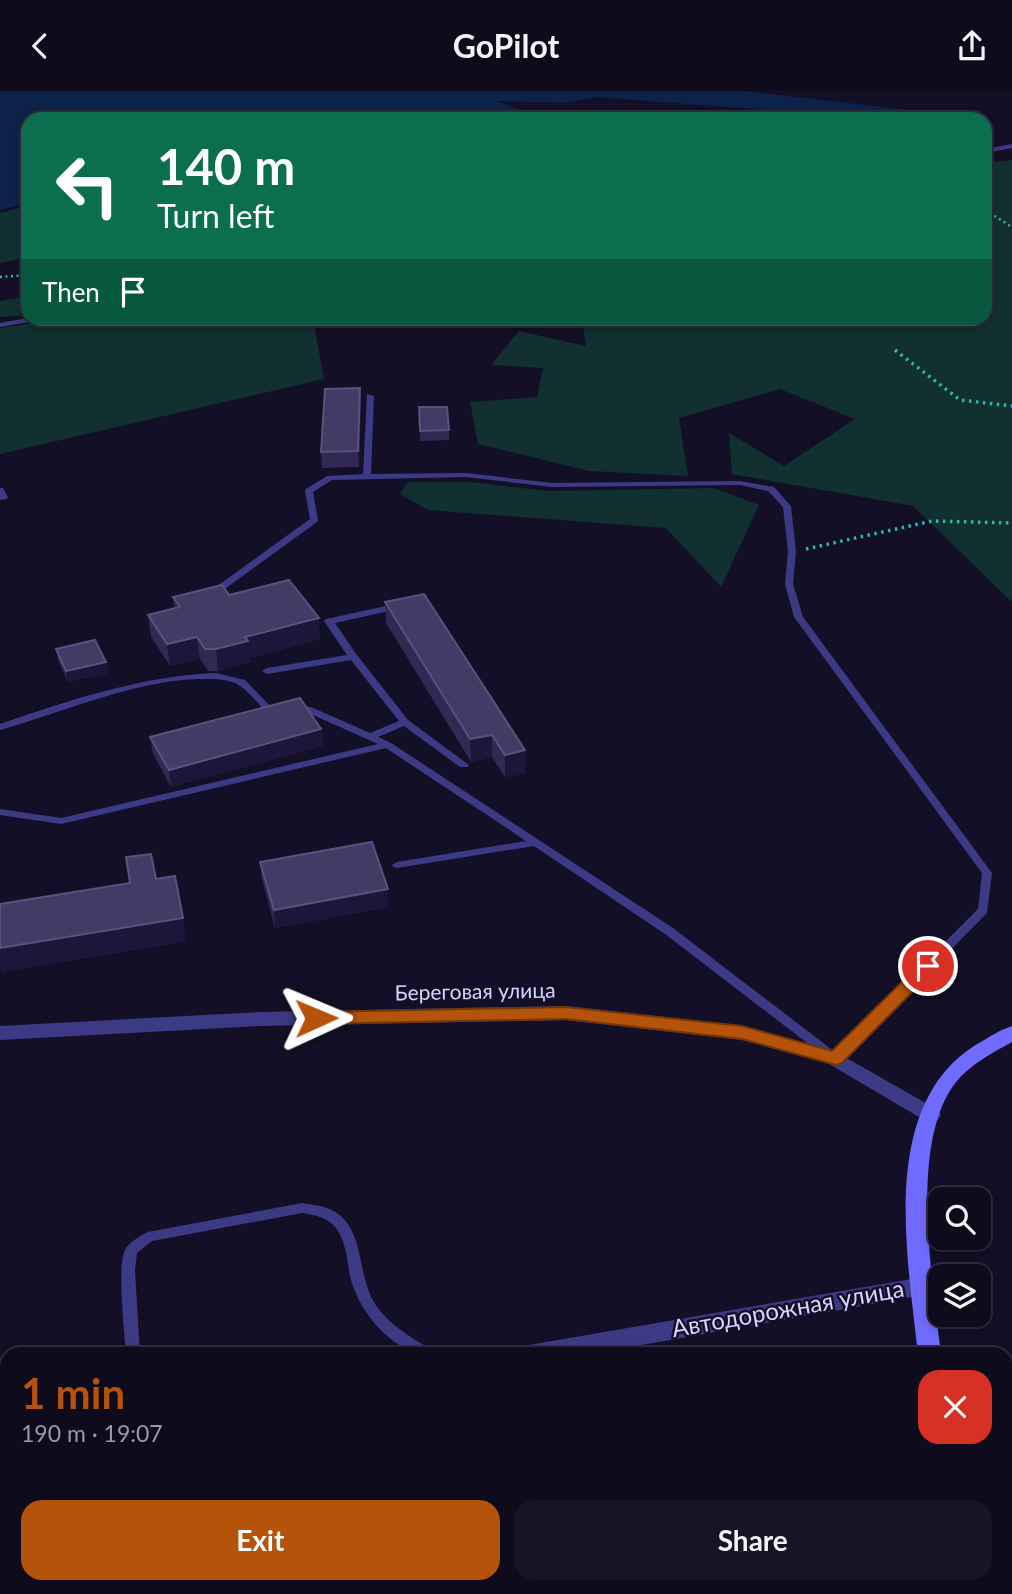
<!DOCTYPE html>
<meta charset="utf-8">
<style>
body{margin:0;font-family:Lato,sans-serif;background:#171425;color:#f1f3f6;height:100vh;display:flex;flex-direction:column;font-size:26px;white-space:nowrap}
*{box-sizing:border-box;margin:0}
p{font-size:23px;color:#9b9ba3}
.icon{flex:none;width:38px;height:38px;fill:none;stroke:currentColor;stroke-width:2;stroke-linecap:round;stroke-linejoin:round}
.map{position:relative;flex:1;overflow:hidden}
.panel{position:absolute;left:0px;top:1256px;width:1013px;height:247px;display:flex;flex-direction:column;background:#0e0b1c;border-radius:21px 21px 0 0;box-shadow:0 4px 10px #0003,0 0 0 2px #2e2b3b}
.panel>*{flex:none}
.guide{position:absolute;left:21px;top:21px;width:971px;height:214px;border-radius:21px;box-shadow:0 4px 10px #0003,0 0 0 2px #2e2b3b;background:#0b6e4f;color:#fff;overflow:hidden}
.controls{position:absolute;left:928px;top:1096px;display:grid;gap:14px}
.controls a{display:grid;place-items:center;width:63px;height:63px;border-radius:14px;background:#0e0b1c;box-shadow:0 4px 10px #0003,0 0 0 2px #2e2b3b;font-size:35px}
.pin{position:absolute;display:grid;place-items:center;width:60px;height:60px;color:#fff;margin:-30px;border:4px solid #fff;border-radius:50%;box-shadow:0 2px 7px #0007}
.me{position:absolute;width:77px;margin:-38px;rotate:89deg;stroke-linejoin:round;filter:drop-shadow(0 0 5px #0008)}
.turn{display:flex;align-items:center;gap:24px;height:147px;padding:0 21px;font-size:32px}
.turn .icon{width:91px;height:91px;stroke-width:2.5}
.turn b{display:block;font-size:49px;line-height:60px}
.then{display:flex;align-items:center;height:66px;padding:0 21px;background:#0003;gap:14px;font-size:26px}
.round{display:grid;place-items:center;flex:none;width:74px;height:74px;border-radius:21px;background:#171425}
.overview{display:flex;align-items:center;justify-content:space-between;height:119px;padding:0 21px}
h1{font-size:42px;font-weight:700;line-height:52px;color:#b45309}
.button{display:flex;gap:14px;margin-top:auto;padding:14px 21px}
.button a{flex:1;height:80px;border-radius:21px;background:#b45309;color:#fff;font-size:28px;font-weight:700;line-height:80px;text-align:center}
.button a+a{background:#171425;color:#f1f3f6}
header{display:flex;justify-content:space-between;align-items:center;height:91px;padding:0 21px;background:#0e0b1c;font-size:32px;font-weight:700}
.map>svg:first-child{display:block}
</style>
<header><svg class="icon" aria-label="back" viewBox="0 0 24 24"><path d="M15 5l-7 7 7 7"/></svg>GoPilot<svg class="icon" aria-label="share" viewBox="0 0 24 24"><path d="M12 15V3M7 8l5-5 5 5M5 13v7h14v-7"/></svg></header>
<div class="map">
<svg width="1012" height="1503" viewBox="0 0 1012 1503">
<rect width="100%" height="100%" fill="#130f26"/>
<!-- green -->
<path fill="#12302f" d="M1012 69V511L913 415 732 383 729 342 784 375 855 328 780 298 679 327 688 385 589 380 478 353 470 311 537 306 543 277 491 274 519 240 586 255 582 228H905L912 235 910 228H985V72Z
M28 115V166L0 172V122Z
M28 205V224L0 226V210Z
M59 228H313L324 288 0 363V237Z
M408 391H470L548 400 714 397 759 414 721 496 666 437 428 419 400 403Z"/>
<!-- water -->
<path fill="#0c2248" d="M0 0H745L944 23 883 28 596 6 567 12 496 10 546 28H28V112L0 119Z"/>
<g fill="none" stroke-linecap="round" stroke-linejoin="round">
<!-- path-far1 -->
<path stroke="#2fb8b0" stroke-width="2.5" stroke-dasharray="2 3.5" stroke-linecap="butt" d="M985 119 1012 136
M0 186 28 184"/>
<!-- path -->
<path stroke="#2fb8b0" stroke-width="3.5" stroke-dasharray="2.5 4.5" stroke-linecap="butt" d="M895 259 960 309 1012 315
M806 458 932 430 1012 432"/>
<!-- service -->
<path fill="#3d3a85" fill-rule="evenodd" d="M1012 53V57L985 62V58Z
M28 227 39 228 35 230 0 236V232Z
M367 303 374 305 371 383 466 382 552 392 740 390 774 396 791 415 796 461 793 493 803 526 992 782 987 822 840 971H832L665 843 534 755 397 777 393 776 392 774 397 771 526 750 386 657 61 733 0 724V718L61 727 378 653 306 621H297L292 618 297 615 311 616 370 642 399 630 351 569 267 583 262 580 267 577 347 564 324 530 326 528 395 513 398 514V518L335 532 357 564 408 629 469 674 468 676H460L404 635 378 646 391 652 673 837 835 961 978 818 982 782 794 526 785 493 788 461 783 416 768 400 740 394 552 396 466 386 332 389 313 401 318 429 317 431 215 505H209V501L310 428 305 400 306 398 327 385 363 383Z
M0 397H3L8 406 7 408 0 409Z
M216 582 245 589 271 616 277 615 282 618 277 621H266C257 612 247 597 235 592 223 587 210 588 197 588 129 591 65 621 0 639V633C70 609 142 585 216 582Z
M302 1112C314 1114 328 1115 338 1123 364 1141 358 1187 375 1213 389 1234 412 1247 434 1260L436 1264C429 1264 420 1265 414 1262 384 1249 360 1220 351 1189 347 1173 347 1151 336 1137 327 1126 315 1124 302 1122L152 1150 137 1162 135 1179 140 1264H126C125 1243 116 1173 126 1157 130 1151 141 1144 148 1141Z"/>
<!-- minor -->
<path fill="#3d3a85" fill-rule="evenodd" d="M566 915 742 935 836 961 938 1019 941 1024 938 1029 931 1032 924 1029 829 973 742 949 566 929 260 935 0 949V935L260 921Z
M923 1186 931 1189 934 1195 931 1201 923 1204 586 1264H518L521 1257 529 1254Z
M7 1356V1378L0 1380V1358Z"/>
<!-- secondary -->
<path fill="#6f6bff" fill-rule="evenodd" d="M1012 935V951C992 962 971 973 956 991 908 1052 933 1191 941 1264H918C908 1166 877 1012 979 952 989 946 1000 939 1012 935Z
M966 1496H992L994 1503H968Z"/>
</g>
<!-- wall -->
<path fill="#312854" d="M360 297 361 312 359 376 322 377 321 361Z
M419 316 449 339V349L420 350Z
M229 504 320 548 250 567V571L218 580H208L200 568 170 575 151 546 148 524 174 517 173 506Z
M385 511 525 682 505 686 492 666 471 671 386 532Z
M56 558 106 571 108 582 68 591 58 569Z
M321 638 323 655 171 696 153 663 150 646Z
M260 771 389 816 275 837 262 788Z"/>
<!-- shaded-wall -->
<path fill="#1d163a" d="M360 297 361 312 359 376 358 360Z
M319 527 320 548 250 567V571L218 580 216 558 245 546Z
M197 546 200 568 170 575 167 553Z
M106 571 108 582 68 591 66 580Z
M321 638 323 655 171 696 169 679Z
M492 644V666L471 671 470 648Z
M525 659V682L505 686V664Z
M388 798 389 816 275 837 274 819Z
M183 827 186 851 2 881 0 872V857Z"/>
<!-- building -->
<path fill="#433a66" stroke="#5a527e" stroke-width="2" d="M360 297 358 360 321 361 325 298Z
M419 316H447L449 339 420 340Z
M289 489 319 527 245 546 248 550 216 558H205L197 546 167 553 148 524 180 516 173 506 222 494 229 504Z
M424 503 525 659 505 664 492 644 470 648 385 511Z
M95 549 106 571 66 580 56 558Z
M300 607 321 638 169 679 150 646Z
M372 751 388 798 274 819 260 771Z
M151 763 156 788 175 785 183 827 0 857V813L130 792 126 766Z"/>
<!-- route -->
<path fill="#b45309" stroke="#753606" stroke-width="2" d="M928 869 934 871 936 875 934 879 842 972 836 974 742 948 566 928 316 933 307 927 316 921 566 916 742 935 832 960 922 871Z"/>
<g text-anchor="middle" stroke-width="5" stroke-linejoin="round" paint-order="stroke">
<!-- street labels -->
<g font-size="21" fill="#d9d4ff" stroke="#130f26">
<text transform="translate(475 901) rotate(-1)" y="7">Береговая улица</text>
</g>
<!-- near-street labels -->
<g font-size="24" fill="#d9d4ff" stroke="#130f26">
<text transform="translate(788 1218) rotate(-10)" y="8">Автодорожная улица</text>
</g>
</g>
</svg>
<div class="controls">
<a><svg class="icon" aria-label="search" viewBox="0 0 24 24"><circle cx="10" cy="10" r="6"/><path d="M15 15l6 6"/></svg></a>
<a><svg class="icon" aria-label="layers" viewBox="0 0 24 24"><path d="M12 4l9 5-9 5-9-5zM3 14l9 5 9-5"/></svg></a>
</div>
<div class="pin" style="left:928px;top:875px;background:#d93025"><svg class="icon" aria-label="arrive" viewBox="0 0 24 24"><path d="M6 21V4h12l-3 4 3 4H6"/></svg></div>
<svg class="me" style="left:316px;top:927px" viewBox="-20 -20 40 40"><path d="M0-17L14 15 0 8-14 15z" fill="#b45309" stroke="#fff" stroke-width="4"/></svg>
<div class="guide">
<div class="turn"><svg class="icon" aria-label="left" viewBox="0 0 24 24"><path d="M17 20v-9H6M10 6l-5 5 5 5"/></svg><div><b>140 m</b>Turn left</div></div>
<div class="then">Then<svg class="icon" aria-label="arrive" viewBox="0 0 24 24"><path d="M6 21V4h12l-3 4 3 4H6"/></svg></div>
</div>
<section class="panel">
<div class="overview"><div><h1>1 min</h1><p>190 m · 19:07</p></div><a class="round" style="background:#d93025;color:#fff"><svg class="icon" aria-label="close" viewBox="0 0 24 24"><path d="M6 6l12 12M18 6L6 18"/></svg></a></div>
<div class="button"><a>Exit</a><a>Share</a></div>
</section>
</div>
